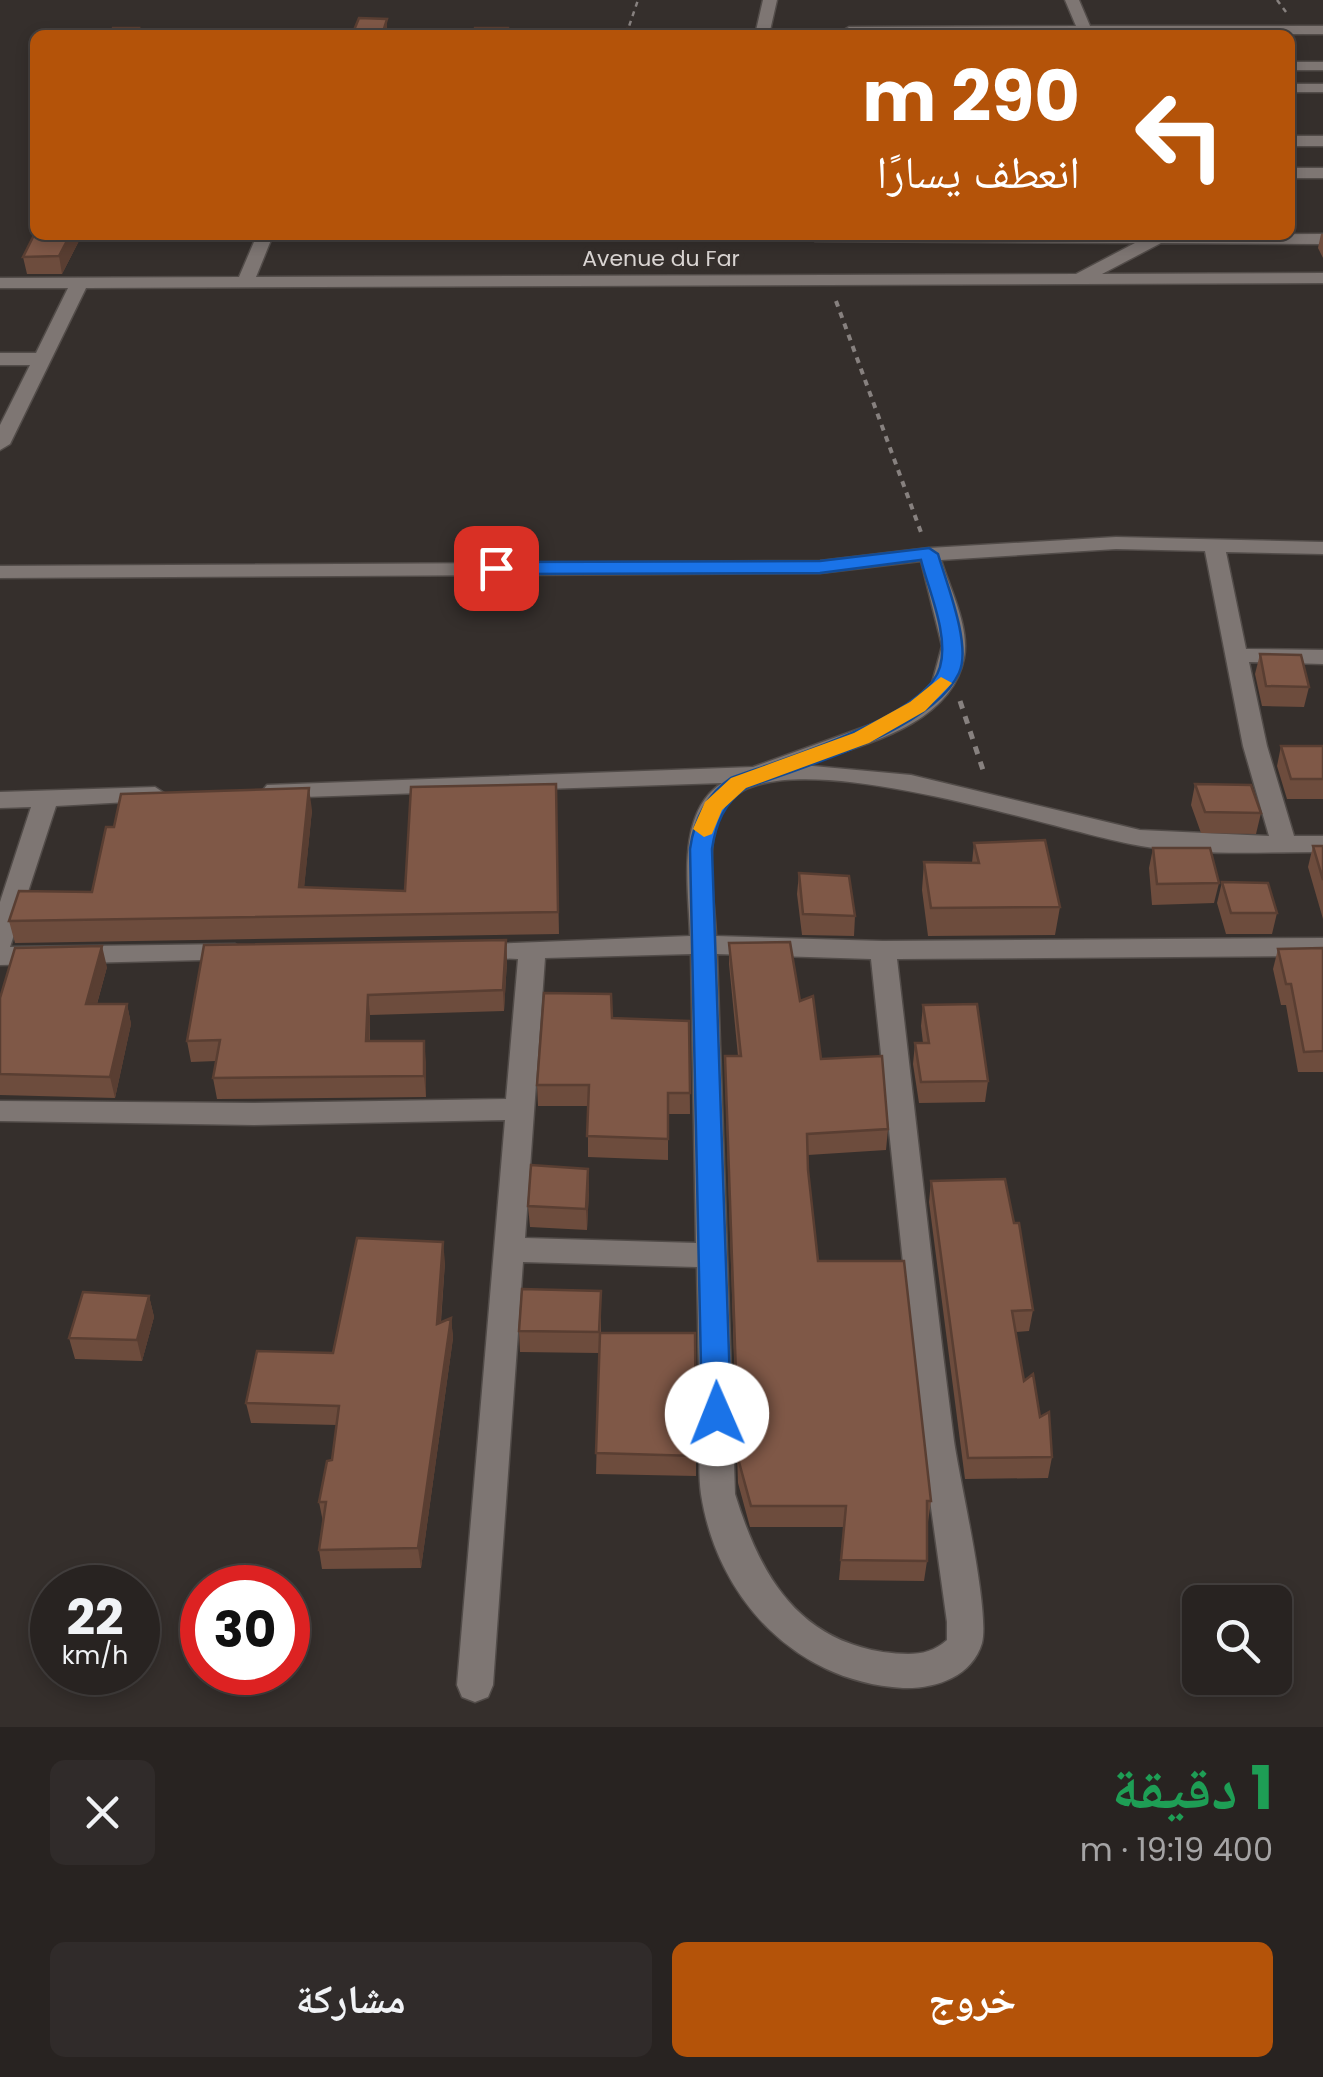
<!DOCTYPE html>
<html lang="ar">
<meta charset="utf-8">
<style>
body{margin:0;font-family:Poppins,"Noto Naskh Arabic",sans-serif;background:#302b2a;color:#f1f3f6;direction:rtl;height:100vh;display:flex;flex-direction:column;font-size:38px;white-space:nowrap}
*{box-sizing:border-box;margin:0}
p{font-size:32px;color:#a5a4a5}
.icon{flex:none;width:55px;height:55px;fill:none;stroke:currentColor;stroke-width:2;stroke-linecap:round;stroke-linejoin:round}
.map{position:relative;height:1727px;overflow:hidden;direction:ltr}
.details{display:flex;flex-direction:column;background:#282321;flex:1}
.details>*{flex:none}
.top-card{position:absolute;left:30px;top:30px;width:1265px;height:210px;border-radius:15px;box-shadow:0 5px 15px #0003,0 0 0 2px #44403f;direction:rtl;background:#b45309;color:#fff;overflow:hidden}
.controls{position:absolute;left:1182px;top:1585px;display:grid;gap:20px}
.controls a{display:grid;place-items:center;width:110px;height:110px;border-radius:15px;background:#282321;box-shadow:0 5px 15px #0003,0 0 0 2px #44403f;font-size:50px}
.speed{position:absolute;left:30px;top:1565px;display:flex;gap:20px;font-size:50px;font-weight:700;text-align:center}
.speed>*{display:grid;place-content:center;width:130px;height:130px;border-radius:50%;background:#282321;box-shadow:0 5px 15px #0003,0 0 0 2px #44403f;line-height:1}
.speed small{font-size:25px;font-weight:400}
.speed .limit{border:15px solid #d22;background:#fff;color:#111}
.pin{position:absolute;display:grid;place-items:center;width:85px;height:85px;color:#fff;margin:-42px;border-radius:20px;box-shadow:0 5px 15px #0006}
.me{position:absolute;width:110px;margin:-55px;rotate:359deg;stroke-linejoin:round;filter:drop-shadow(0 0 8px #0008)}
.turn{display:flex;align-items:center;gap:35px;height:210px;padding:0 50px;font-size:45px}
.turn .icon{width:130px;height:130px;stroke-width:2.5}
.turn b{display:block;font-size:70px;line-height:85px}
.round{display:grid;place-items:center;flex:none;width:105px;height:105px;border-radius:15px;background:#302b2a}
.head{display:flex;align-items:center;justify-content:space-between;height:170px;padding:0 50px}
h1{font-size:60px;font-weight:700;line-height:75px;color:#1e9e55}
.action{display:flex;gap:20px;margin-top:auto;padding:20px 50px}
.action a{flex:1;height:115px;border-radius:15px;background:#b45309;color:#fff;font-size:40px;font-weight:700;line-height:115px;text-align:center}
.action a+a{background:#302b2a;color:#f1f3f6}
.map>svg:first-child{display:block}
</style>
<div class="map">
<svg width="1323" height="1727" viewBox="0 0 1323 1727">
<rect width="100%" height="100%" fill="#352f2c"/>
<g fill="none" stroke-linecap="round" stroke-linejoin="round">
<defs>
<path id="minor" d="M763 0H777L769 35H755Z
M1065 0H1079L1090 26H1323V34L848 35 842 31 849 27 1076 26Z
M1290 62H1323V70H1290Z
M1290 84H1323V92H1290Z
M1290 136H1323V146H1290Z
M1290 168H1323V178H1290Z
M1323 234V244L1161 243 1102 274 1323 273V283L86 288 10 444 0 450V425L30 365H0V353H36L68 288H0V278L239 277 257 235H273L256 277 1076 274 1135 243 815 241 807 236Z
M1116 537 1323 542V554L1226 552 1246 649 1323 650V664L1249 662 1267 746 1294 836H1323V852C1263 852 1201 856 1141 846 1060 833 785 736 728 802 701 834 715 899 716 936L883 941 1323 938V956L897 959C916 1119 933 1280 954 1441 960 1482 990 1611 982 1643 972 1677 935 1689 903 1688 795 1682 717 1598 701 1494 698 1472 700 1448 700 1426 699 1373 698 1320 697 1267L523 1262 493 1685 488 1697 475 1702 462 1697 457 1685 505 1120 254 1125 0 1121V1101L254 1103 506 1099 518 959 466 957 462 951 466 945 690 936C689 889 675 813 722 783L275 798 267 795 263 790 267 785 753 767 881 721 912 703 932 683 942 646 921 561 820 573 0 578V566L820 561 929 548ZM1116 549 1205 551 1243 746 1269 836 1140 830 911 775 802 765C858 746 951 727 964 658 970 627 950 589 941 560ZM691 954 696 1243 525 1238 545 958ZM717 954 871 959 922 1443 947 1622V1640C928 1657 908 1655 883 1652 795 1638 759 1572 735 1494Z
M155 787 167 795 164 800 56 806 10 947 235 944 248 953 244 959 0 965V902L31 807 0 808V792Z"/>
</defs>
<!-- minor casing -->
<use href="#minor" stroke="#524c49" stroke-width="3"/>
<!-- path-far2 -->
<path stroke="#87817f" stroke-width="2.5" stroke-dasharray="5 5" stroke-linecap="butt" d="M1277 0 1286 12
M626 35 638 0"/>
<!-- path-far1 -->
<path stroke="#87817f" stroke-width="4" stroke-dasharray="6 6" stroke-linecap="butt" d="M836 301 922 535"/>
<!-- path -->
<path stroke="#87817f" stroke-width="5" stroke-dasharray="8 8" stroke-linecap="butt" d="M960 701 985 776"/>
<!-- minor -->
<use href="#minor" fill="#7e7673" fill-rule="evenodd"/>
</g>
<!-- wall -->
<path fill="#6d4c3d" d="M1321 234H1323V258L1318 248Z
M82 235 62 274H27L23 257Z
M1260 654 1309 687 1304 707 1262 706 1255 674Z
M1281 746H1323V799H1287L1277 766Z
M556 784 559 934 15 943 9 921 92 892 312 810 304 887 405 891Z
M1195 784 1261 813 1256 834 1201 833 1191 805Z
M974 843 1060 907 1055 935 928 936 922 890 924 862 972 863Z
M1313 846H1323V919L1308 867Z
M1153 848 1219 883 1214 903 1152 905 1149 868Z
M799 873 855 916 854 936 802 935 797 894Z
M1222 882 1277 913 1272 934H1226L1217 903Z
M506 940 507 961 504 1011 370 1015V1041L426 1062V1097L217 1099 213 1078 216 1061 191 1062 187 1041Z
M729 943 800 1001 821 1059 888 1129 886 1150 808 1155V1170L818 1261 931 1501 928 1522H927V1561L924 1581 839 1580 844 1527H750L738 1483 725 1077V1056H738L729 964Z
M1323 948V1072H1298L1286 1005H1281L1273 969 1278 949Z
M107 967 97 1004H127L131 1024 115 1098 0 1095V998Z
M923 1005 988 1081 985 1102 919 1103 913 1064 915 1043H923L921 1026Z
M612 1018 689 1021 690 1114H668V1160L588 1157V1106H538L537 1085Z
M588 1169 589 1190 587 1230 530 1227 528 1206Z
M931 1181 1014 1223 1033 1310 1029 1331 1015 1332 1024 1381 1040 1417 1052 1457 1048 1478 965 1479 929 1202Z
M445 1262 441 1322 451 1318 453 1338 421 1568 322 1569 319 1550 323 1522 319 1502 332 1460 337 1425 251 1423 246 1403 333 1353Z
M149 1296 154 1317 142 1361 75 1359 69 1338Z
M601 1312V1333L696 1456V1476L596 1474 599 1353 520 1352 519 1331Z"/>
<!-- shaded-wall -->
<path fill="#593e32" d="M387 19V35H382Z
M70 235H82L62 274 59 256Z
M309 788 312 810 302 909 299 887Z
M506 940 507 961 504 1011 503 990Z
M102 946 107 967 91 1025 86 1004Z
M368 995 370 1015 369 1062 366 1041Z
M127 1004 131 1024 115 1098 110 1077Z
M424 1041 426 1062V1097L424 1076Z
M588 1169 589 1190 587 1230 586 1209Z
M443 1242 445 1262 439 1344 437 1324Z
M149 1296 154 1317 142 1361 137 1340Z
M451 1318 453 1338 421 1568 418 1548Z"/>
<!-- building -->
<path fill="#7f5847" stroke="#593e32" stroke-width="2.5" d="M359 18 387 19 382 35H352Z
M113 28H139L137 35H111Z
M475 28H508V35H474Z
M627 29 733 34V35H626Z
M572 30H608V35H571Z
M35 233V235H70L59 256 23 257Z
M1260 654 1301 655 1309 687 1266 686Z
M1281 746H1323V779H1291Z
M556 784 558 912 9 921 19 891 92 892 106 827H114L121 794 309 788 299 887 405 891 411 787Z
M1195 784 1251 785 1261 813 1205 812Z
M1045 840 1060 907 931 908 924 862 979 863 974 843Z
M1313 846H1323V880Z
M1153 848H1210L1219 883 1157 884Z
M799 873 849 876 855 916 803 914Z
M1222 882 1268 883 1277 913H1231Z
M506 940 503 990 368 995 366 1041H424V1076L213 1078 220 1040 187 1041 204 945Z
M790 942 800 1001 813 996 821 1059 882 1056 888 1129 807 1134 808 1170 818 1261H904L931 1501H927V1561L841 1560 846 1506H751L739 1462 725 1056H741L729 943Z
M102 946 86 1004H127L110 1077 0 1074V998L15 948Z
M1323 948V1051L1304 1052 1291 984H1286L1278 949Z
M544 993 611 994 612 1018 689 1021 690 1093H668V1139L587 1136 589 1085H537Z
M977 1004 988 1081 921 1082 915 1043H929L923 1005Z
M531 1165 588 1169 586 1209 528 1206Z
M1005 1179 1014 1223H1019L1033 1310 1012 1311 1024 1381 1033 1374 1040 1417 1049 1412 1052 1457 968 1458 931 1181Z
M357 1238 443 1242 437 1324 451 1318 418 1548 319 1550 326 1502H319L327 1461 332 1460 339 1406 246 1403 257 1351 333 1353Z
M522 1289 601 1291 599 1332 519 1331Z
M83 1292 149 1296 137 1340 69 1338Z
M600 1333H695L696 1456 596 1453Z"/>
<!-- route -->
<path fill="#1a73e8" stroke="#114b97" stroke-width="2.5" d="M929 548 938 554C946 582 972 646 959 673 933 730 802 767 746 788 724 803 716 823 712 849L731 1414 727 1423 717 1427 706 1423 702 1414 690 849C694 820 706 795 731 778 777 761 927 717 940 667 949 635 929 592 921 560L820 573 496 574 486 568 496 562 820 561Z"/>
<!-- slow -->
<path fill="#f59e0b" d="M941 677 952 683 925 711 869 743 746 788 722 810 712 834 704 837 693 829 705 802 731 778 854 733 910 702Z"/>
<g text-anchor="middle" stroke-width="10" stroke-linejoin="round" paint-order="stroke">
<!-- far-street labels -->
<g font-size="22" fill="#dad5d3" stroke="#352f2c">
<text x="661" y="266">Avenue du Far</text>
</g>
</g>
</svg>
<div class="controls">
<a><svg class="icon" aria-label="search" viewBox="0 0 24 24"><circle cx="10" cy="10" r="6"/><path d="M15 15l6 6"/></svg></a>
</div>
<div class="speed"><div>22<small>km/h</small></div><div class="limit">30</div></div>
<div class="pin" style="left:496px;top:568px;background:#d93025"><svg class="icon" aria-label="arrive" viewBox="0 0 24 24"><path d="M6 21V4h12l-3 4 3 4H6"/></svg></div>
<svg class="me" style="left:717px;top:1414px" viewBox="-20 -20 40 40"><circle r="19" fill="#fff"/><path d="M0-13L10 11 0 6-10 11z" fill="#1a73e8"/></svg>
<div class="top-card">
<div class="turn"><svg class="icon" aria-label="left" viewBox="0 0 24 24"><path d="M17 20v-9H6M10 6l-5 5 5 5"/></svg><div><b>290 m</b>انعطف يسارًا</div></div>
</div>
</div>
<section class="details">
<div class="head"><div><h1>1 دقيقة</h1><p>400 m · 19:19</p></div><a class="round"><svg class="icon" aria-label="close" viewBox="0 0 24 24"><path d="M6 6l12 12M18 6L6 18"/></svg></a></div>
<div class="action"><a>خروج</a><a>مشاركة</a></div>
</section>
